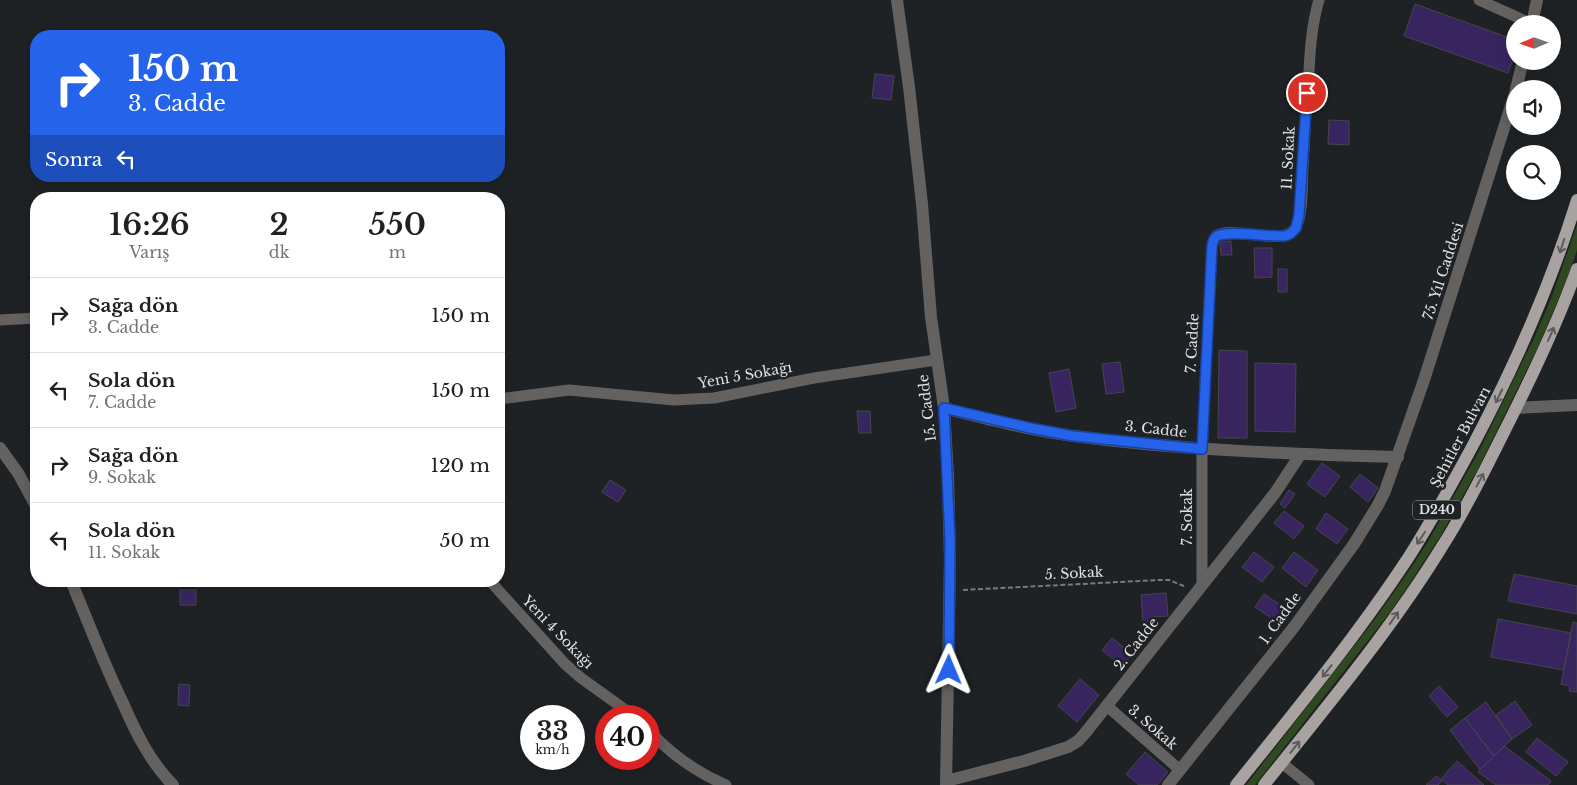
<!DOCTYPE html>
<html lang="tr">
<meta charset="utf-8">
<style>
body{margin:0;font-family:"Libre Baskerville",serif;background:#f6f6f6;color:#202124;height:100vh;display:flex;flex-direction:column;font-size:19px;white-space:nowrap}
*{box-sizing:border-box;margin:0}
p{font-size:16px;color:#757577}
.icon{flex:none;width:28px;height:28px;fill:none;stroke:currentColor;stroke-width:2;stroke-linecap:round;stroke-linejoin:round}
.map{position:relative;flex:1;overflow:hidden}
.drawer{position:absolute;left:30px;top:192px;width:475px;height:395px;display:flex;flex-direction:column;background:#fff;border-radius:20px;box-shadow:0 2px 12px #0003}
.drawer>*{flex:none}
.banner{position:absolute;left:30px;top:30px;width:475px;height:152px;border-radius:20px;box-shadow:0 2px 12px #0003;background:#2563eb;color:#fff;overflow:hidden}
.needle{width:32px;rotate:268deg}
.tools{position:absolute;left:1506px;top:15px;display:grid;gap:10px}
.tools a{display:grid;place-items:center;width:55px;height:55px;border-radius:50%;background:#fff;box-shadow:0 2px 12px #0003;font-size:25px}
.speed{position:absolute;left:520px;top:705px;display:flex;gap:10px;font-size:25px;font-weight:700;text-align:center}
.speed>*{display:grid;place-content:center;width:65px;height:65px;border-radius:50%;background:#fff;box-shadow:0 2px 12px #0003;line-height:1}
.speed small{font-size:12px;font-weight:400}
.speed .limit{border:8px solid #d22;background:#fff;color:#111}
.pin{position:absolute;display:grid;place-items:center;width:42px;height:42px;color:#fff;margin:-21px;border:2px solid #fff;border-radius:50%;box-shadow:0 1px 5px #0007}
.me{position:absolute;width:55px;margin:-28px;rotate:1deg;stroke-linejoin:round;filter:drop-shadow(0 0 4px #0008)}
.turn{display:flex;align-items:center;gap:18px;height:105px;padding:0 15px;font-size:22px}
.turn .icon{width:65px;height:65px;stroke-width:2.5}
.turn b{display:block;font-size:35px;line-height:42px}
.then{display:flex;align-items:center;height:48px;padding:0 15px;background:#0003;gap:10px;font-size:19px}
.eta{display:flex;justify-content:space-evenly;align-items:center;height:85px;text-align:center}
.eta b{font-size:30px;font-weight:600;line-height:35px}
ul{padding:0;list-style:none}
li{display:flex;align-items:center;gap:15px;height:75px;padding:0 15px;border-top:1px solid #e0e0e0}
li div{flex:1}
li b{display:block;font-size:19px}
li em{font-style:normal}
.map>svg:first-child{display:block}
</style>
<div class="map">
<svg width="1577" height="785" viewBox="0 0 1577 785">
<rect width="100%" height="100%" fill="#1f2225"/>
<!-- green -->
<path fill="#2f4821" d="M1577 225V250L1567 279 1538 347 1478 469 1441 535 1414 577 1391 611 1255 785H1246L1372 623 1413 565 1429 540 1478 453 1535 336 1551 299Z"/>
<!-- building -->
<path fill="#382560" stroke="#46454a" d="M1415 4 1515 40V54L1508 73 1404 36Z
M875 74 894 76 891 100 872 98Z
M1329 120 1349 121V145L1328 144Z
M1231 241 1232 255H1221L1220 242Z
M1254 248H1272V277L1255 278Z
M1278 269H1287V292H1278Z
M1219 350 1247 351V438H1218Z
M1120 362 1124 392 1106 394 1102 364Z
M1255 363 1296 364 1295 432 1255 431Z
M1069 369 1076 408 1056 412 1049 373Z
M857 411H870L871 433H859Z
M1322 463 1340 476 1325 497 1307 484Z
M1360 474 1378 488 1368 502 1350 487Z
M610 480 626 490 618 502 602 492Z
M1289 490 1295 494 1285 508 1280 504Z
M1284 511 1304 526 1294 539 1274 523Z
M1326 513 1348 529 1337 544 1316 529Z
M1254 552 1274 567 1262 582 1242 567Z
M1294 552 1318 570 1306 587 1282 568Z
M1514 574 1577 586V614L1508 601Z
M329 581H351V586L329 584Z
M180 590H196V605H180Z
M1166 593 1168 616 1152 617 1153 623H1143L1141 595Z
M1264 594 1286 609 1277 622 1255 607Z
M1498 619 1571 633 1564 670 1491 657Z
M1573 622 1577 623V692L1569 691 1570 686 1561 684Z
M1112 638 1132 654 1122 667 1102 650Z
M1080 679 1099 695 1077 722 1058 706Z
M179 684 190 685 189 706 178 705Z
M1439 686 1458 707 1447 717 1429 696Z
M1515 701 1532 725 1512 739 1496 715Z
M1486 702 1512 739 1494 756 1465 718Z
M1465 718 1494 756 1480 770 1450 730Z
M1537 738 1568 762 1556 776 1526 752Z
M1504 746 1551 781 1548 785H1496L1478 772Z
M1145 752 1168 772 1157 785H1139L1126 774Z
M1457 761 1484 785H1448L1441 779Z
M1436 776 1442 781 1438 785H1426Z"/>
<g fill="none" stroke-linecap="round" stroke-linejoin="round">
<!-- path -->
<path stroke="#787b7d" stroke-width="2" stroke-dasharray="5 2.5" stroke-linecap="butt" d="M963 590 1159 580H1169L1186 587"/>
<!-- minor -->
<path stroke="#646261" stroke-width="11" d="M1479 0 1532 24
M0 320 36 318
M499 399 569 390 674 400 714 398 814 378 936 360
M490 581 565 664 581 678 634 716
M1202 585V449L1212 247C1213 243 1213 239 1216 236 1232 224 1285 249 1296 227 1303 215 1302 182 1303 167 1305 135 1306 103 1309 72 1310 48 1312 23 1319 0
M1107 706 1180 770
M649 730C671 755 696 772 726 785
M1282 763 1309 785"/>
<!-- tertiary -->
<path stroke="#646261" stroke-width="12" d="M897 0 909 87 922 204 931 317 944 408 948 477 950 559 946 785
M1532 24 1537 0
M1516 89 1523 61
M944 408C987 419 1030 430 1074 436 1181 450 1290 454 1398 457
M1516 408 1577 405
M0 448 18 473 36 506
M71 581C88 621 103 662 122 701 135 731 150 762 173 785
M946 781 1024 761 1068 747 1078 741 1086 732 1275 493 1300 455
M1168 785 1294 627 1354 544 1378 505 1385 491 1424 380 1515 93"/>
<!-- primary -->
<path stroke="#a8a2a1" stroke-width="12" d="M1236 785C1296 710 1357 636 1410 555 1432 520 1452 484 1472 447 1515 366 1550 287 1577 200
M1264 785C1326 707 1391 630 1443 545 1465 511 1483 474 1501 438 1529 383 1556 327 1577 269"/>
</g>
<!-- one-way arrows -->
<defs><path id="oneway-shaft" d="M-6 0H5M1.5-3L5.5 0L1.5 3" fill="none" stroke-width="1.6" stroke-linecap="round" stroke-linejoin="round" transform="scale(1.25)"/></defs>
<g stroke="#5d5c5d">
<use href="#oneway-shaft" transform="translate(1562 246) rotate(108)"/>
<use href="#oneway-shaft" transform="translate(1551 334) rotate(-66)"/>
<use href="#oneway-shaft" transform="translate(1499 396) rotate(116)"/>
<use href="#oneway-shaft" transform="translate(1480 480) rotate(-62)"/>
<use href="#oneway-shaft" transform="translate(1421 538) rotate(123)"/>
<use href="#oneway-shaft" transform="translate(1394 618) rotate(-55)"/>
<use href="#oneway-shaft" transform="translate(1327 671) rotate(128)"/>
<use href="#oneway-shaft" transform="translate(1295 747) rotate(-52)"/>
</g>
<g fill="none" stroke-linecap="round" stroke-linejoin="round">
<defs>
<path id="route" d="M949 670 950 540 944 408 1030 428 1073 436 1202 449 1212 246C1213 242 1213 238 1217 236 1228 230 1270 237 1285 236L1290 234 1296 228 1299 215 1307 93"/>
</defs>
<!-- route casing -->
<use href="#route" stroke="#184099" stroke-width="12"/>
<!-- route -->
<use href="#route" stroke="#2563eb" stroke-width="9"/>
</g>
<g text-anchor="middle" stroke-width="5" stroke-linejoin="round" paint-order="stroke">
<!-- shield labels -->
<rect fill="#1f2225" stroke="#a5a7a9" stroke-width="1" x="1413" y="500.5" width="48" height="19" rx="4"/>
<g font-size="12" font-weight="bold" fill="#dee0e2">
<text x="1437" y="514">D240</text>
</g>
<!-- street labels -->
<g font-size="14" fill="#dee0e2" stroke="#1f2225">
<text transform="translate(1288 158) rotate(-87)" y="5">11. Sokak</text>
<text transform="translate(1443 271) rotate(-72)" y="5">75. Yıl Caddesi</text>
<text transform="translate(1192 343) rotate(-87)" y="5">7. Cadde</text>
<text transform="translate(745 375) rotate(-10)" y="5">Yeni 5 Sokağı</text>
<text transform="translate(927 408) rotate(-97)" y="5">15. Cadde</text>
<text transform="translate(1156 429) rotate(6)" y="5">3. Cadde</text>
<text transform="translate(1460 437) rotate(-62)" y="5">Şehitler Bulvarı</text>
<text transform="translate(1187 517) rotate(-90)" y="5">7. Sokak</text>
<text transform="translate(1074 573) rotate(-3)" y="5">5. Sokak</text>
<text transform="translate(1280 618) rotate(-54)" y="5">1. Cadde</text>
<text transform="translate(558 632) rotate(46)" y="5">Yeni 4 Sokağı</text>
<text transform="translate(1136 644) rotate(-52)" y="5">2. Cadde</text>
<text transform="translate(1153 727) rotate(41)" y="5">3. Sokak</text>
</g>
</g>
</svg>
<div class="tools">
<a><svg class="needle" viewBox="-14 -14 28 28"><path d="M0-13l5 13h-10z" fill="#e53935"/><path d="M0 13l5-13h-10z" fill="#757577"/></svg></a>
<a><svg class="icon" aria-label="sound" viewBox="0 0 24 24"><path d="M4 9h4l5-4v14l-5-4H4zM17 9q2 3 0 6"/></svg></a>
<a><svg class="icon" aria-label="search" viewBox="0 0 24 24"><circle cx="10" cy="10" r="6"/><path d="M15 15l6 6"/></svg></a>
</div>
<div class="speed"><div>33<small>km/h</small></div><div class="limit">40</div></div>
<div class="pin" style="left:1307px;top:93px;background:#d93025"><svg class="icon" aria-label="arrive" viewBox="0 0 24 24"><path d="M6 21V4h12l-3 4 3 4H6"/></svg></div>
<svg class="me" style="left:949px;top:670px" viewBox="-20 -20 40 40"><path d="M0-17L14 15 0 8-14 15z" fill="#2563eb" stroke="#fff" stroke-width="4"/></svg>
<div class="banner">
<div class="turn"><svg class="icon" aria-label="right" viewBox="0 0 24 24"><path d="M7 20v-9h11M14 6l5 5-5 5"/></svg><div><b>150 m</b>3. Cadde</div></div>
<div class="then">Sonra<svg class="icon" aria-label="left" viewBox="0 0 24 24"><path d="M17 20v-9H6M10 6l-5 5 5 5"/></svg></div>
</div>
<section class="drawer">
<div class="eta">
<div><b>16:26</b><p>Varış</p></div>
<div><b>2</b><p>dk</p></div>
<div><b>550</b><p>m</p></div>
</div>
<ul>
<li><svg class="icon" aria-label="right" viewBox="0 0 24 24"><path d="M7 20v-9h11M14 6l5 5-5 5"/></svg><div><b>Sağa dön</b><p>3. Cadde</p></div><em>150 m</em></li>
<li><svg class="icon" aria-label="left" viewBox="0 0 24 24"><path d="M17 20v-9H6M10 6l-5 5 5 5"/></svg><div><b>Sola dön</b><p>7. Cadde</p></div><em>150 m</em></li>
<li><svg class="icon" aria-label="right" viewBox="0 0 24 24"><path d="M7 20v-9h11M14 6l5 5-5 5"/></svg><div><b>Sağa dön</b><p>9. Sokak</p></div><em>120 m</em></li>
<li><svg class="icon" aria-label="left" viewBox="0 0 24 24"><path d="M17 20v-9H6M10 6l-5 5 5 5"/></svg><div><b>Sola dön</b><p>11. Sokak</p></div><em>50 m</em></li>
</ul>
</section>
</div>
